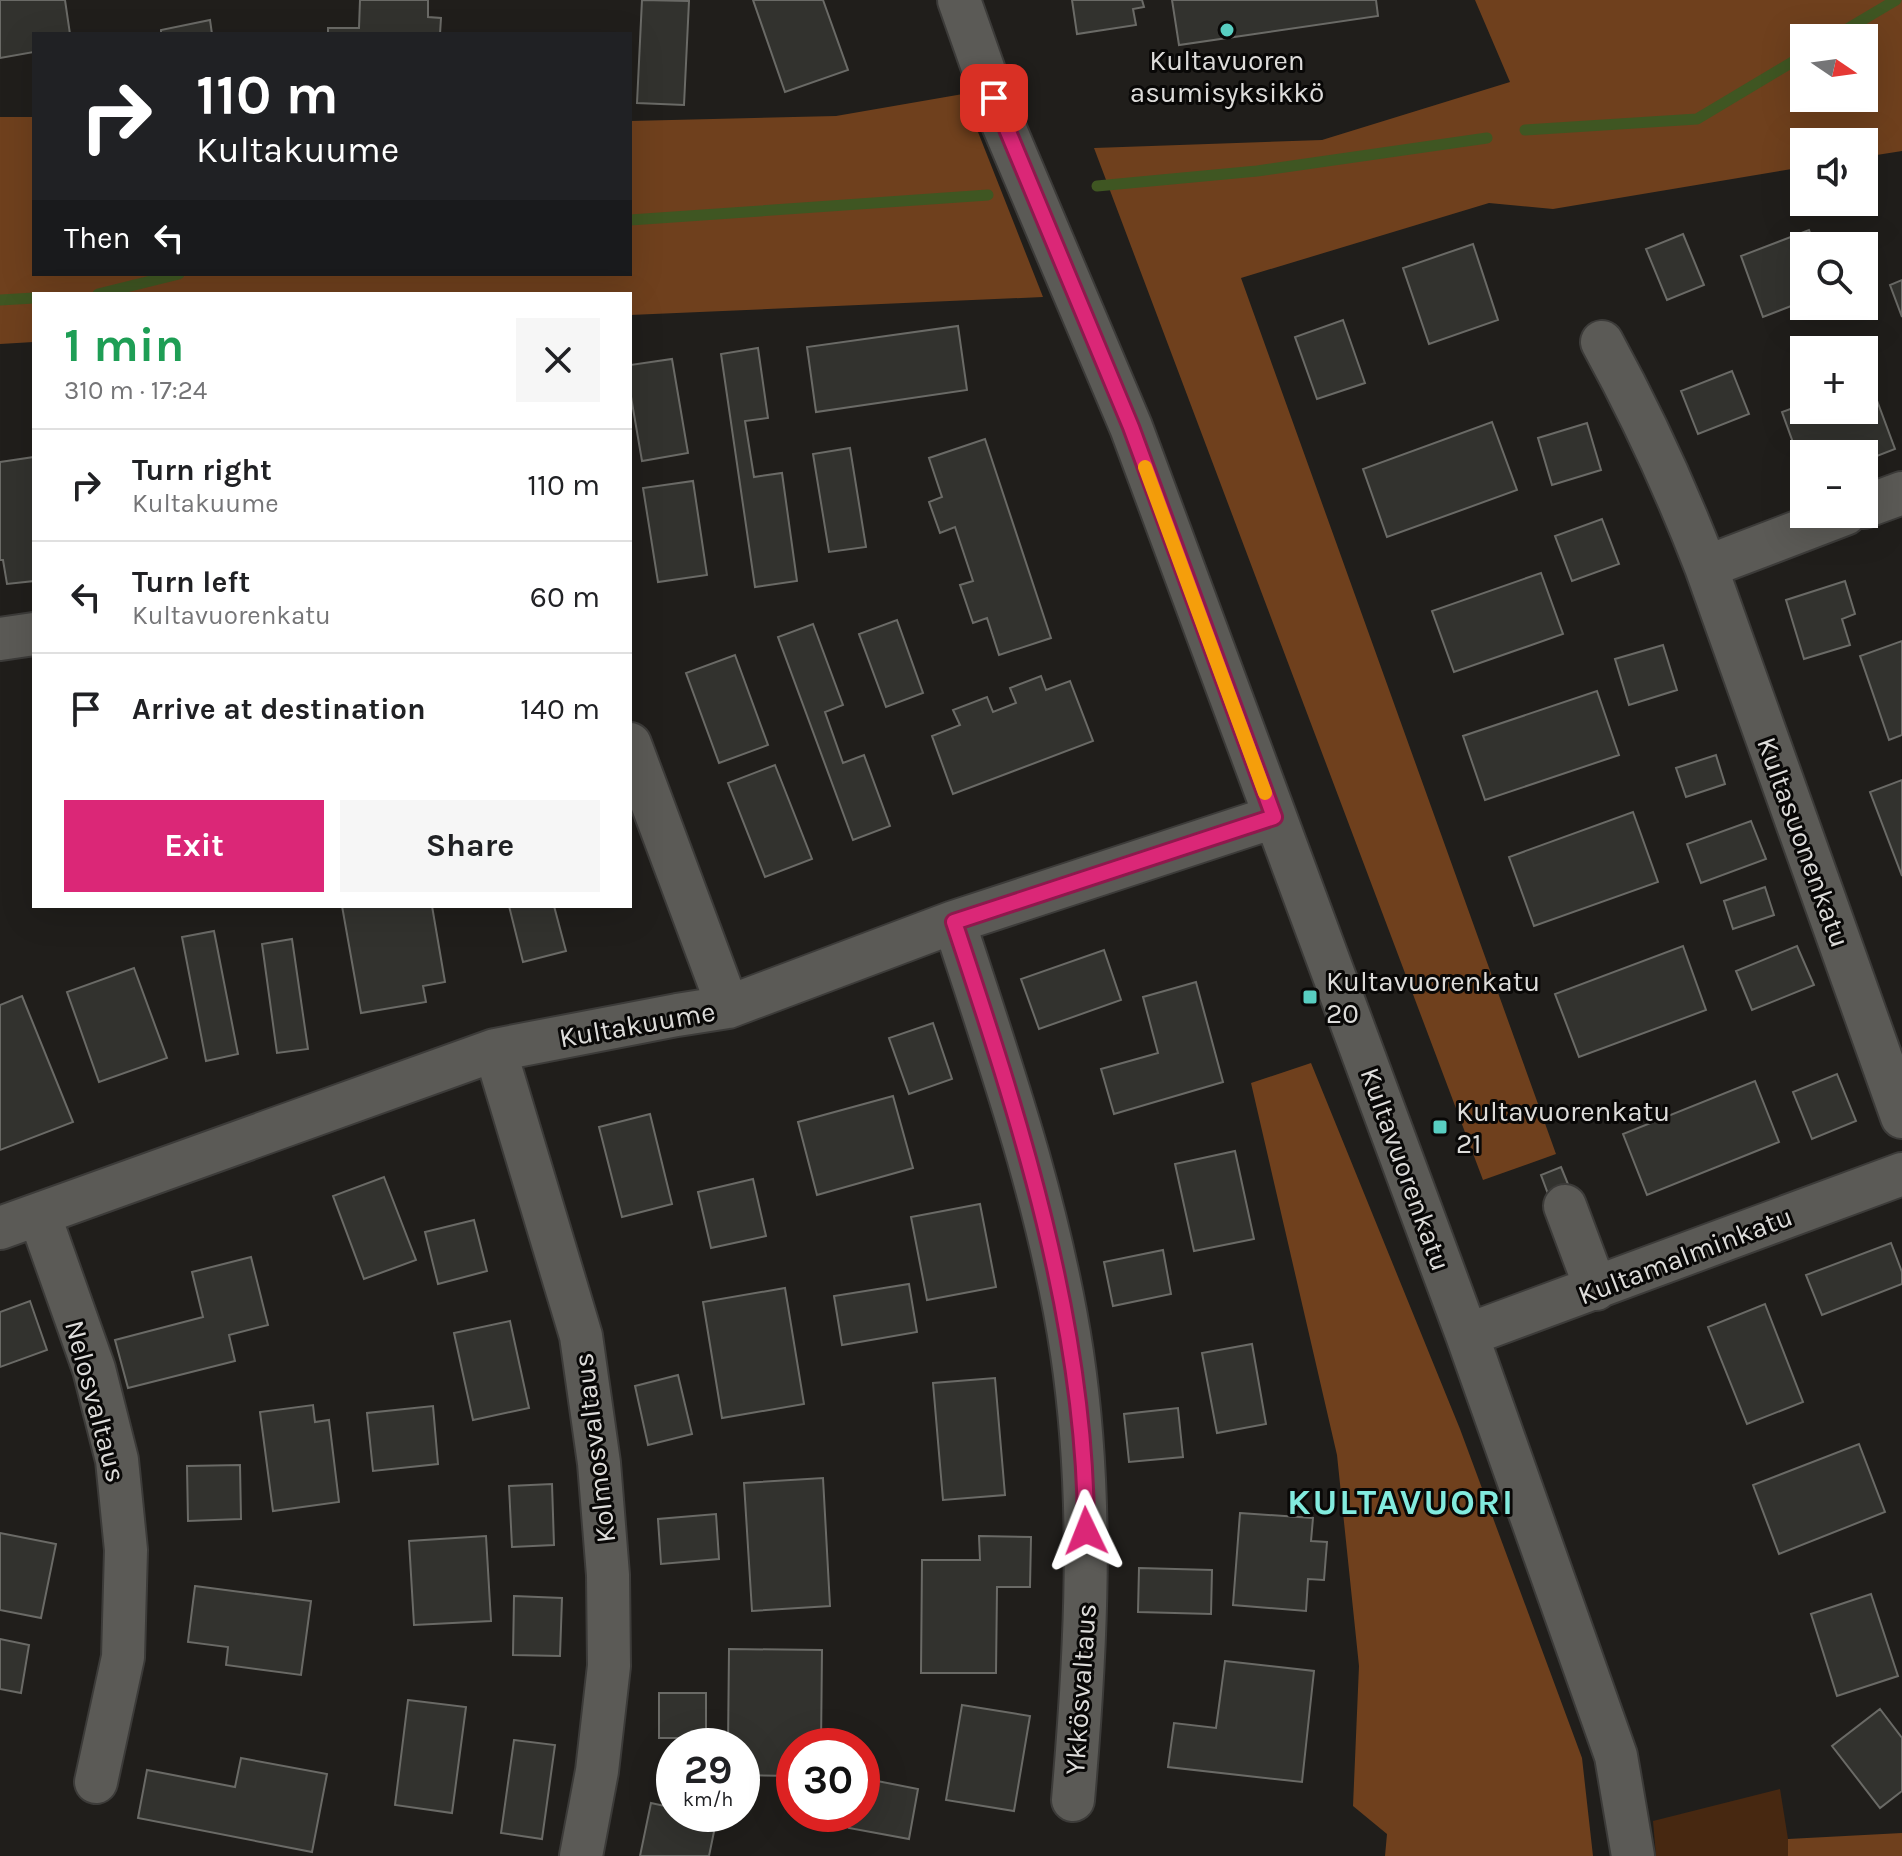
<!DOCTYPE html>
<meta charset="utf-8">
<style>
body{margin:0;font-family:Karla,sans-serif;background:#f6f6f6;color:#202124;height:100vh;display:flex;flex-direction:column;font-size:30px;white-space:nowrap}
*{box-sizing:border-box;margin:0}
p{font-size:26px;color:#757577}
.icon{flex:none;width:44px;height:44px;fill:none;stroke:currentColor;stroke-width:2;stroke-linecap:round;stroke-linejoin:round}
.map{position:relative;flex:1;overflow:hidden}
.details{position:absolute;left:32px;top:292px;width:600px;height:616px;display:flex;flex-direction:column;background:#fff;border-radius:0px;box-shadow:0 8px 32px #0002}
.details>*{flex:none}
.hud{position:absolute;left:32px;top:32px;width:600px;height:244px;border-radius:0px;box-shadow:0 8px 32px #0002;background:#202124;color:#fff;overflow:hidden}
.needle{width:52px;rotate:103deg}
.fabs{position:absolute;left:1790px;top:24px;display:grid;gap:16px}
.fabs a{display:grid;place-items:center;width:88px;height:88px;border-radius:0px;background:#fff;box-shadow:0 8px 32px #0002;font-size:40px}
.speed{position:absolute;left:656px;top:1728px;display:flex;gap:16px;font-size:40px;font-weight:700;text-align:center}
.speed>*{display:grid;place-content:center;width:104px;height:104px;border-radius:50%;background:#fff;box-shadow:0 8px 32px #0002;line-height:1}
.speed small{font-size:20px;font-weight:400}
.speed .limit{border:12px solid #d22;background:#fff;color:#111}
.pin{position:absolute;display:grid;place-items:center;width:68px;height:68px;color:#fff;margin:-34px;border-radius:16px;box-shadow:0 4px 12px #0006}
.me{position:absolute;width:88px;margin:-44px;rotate:358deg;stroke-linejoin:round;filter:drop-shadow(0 0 6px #0008)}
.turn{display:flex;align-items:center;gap:28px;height:168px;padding:0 32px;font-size:36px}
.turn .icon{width:104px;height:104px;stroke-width:2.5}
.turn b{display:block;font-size:56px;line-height:68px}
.then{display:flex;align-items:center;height:76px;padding:0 32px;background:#0003;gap:16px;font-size:30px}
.round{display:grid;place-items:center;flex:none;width:84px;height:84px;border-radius:0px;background:#f6f6f6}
.overview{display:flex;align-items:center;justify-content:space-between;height:136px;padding:0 32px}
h1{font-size:48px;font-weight:700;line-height:60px;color:#1e9e55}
.primary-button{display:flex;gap:16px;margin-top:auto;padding:16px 32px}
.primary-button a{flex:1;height:92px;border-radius:0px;background:#db2777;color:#fff;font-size:32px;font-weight:700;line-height:92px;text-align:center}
.primary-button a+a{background:#f6f6f6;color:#202124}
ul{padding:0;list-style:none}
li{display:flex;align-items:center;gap:24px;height:112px;padding:0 32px;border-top:2px solid #e0e0e0}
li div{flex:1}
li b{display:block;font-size:30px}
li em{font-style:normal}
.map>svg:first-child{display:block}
</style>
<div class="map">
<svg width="1902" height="1856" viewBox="0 0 1902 1856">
<rect width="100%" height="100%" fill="#201e1b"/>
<!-- green -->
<path fill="#472811" d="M1780 1789 1788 1839V1856H1656L1653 1821Z"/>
<!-- forest -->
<path fill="#6f401d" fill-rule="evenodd" d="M1475 0H1902V151L1864 157V142H1804V167L1553 209 1489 203 1241 278 1556 1154 1483 1180 1094 148 1322 140 1510 82ZM1804 38H1864V98H1804Z
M963 94 1043 297 630 315V294H34V342L0 344V117H34V274H630V121L836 116Z
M1311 1063 1460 1429 1582 1758 1593 1856H1385L1387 1834 1353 1806 1359 1666 1337 1455 1251 1083Z
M1902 1833V1856H1788V1839Z"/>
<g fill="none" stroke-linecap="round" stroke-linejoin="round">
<!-- stream -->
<path stroke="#3f5622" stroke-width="11" d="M1832 38 1896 0
M1525 130 1697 119 1804 55
M1097 186 1257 171 1487 138
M630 220 988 195
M98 294 179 274
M0 300 34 298"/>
</g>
<!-- building -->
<path fill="#32322e" stroke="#6a6a66" stroke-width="2" d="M0 0H65L70 34H34V52L0 58Z
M360 0H428V17L441 18 440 34H328V28H359Z
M642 0 689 1 684 105 637 103Z
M753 0H823L848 70 785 92Z
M1072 0H1142L1144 7 1133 9 1136 25 1077 34Z
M1172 0H1376L1378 16 1179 45Z
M210 20 212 34H161V30Z
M1809 230 1815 246H1804V301L1763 317 1741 256Z
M1683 234 1704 285 1667 300 1646 249Z
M1473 244 1498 320 1429 344 1403 268Z
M1902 280V317L1890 285Z
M1343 320 1365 383 1317 399 1295 337Z
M958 326 967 390 816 412 807 347Z
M758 348 768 418 745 421 754 477 782 473 797 581 755 587 721 354Z
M672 359 688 453 642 461 630 391V365Z
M1732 371 1749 414 1698 434 1681 391Z
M1869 379 1895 449 1864 461V454H1804V473L1782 412 1804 404V410H1864V381Z
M1492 422 1517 490 1387 537 1363 469Z
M1587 423 1601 470 1552 485 1538 438Z
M985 439 1051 638 999 655 987 618 973 623 960 585 973 581 955 527 940 533 929 502 942 497 929 458Z
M850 448 866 547 829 552 813 454Z
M34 457V581L7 584 3 560H0V462Z
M693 481 707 575 658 582 643 488Z
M1602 519 1619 564 1572 581 1555 536Z
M1541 573 1563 634 1454 672 1432 611Z
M1845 581 1855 614 1842 619 1850 645 1804 659 1786 600Z
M897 620 923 693 886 707 859 634Z
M813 624 843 705 825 712 843 763 864 755 890 826 853 840 778 637Z
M1902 641V735L1889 740 1860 656Z
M1663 645 1677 690 1629 705 1615 659Z
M735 655 768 745 719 763 686 673Z
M1041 676 1046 690 1070 681 1093 741 953 794 932 736 960 725 953 710 987 697 993 712 1016 703 1010 688Z
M1597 691 1619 755 1485 800 1463 736Z
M1716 755 1725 784 1686 797 1676 768Z
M775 765 812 859 765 877 728 783Z
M1902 780V876L1870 792Z
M1633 812 1658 882 1534 926 1509 857Z
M1751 821 1766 859 1701 883 1687 844Z
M1765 887 1774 915 1733 929 1724 901Z
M342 906H432L445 982 423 986 426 1002 361 1013Z
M509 906H554L566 951 523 962Z
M214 931 238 1054 206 1061 182 937Z
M292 939 308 1049 277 1053 262 944Z
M1683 946 1706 1010 1579 1057 1555 994Z
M1797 946 1814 985 1752 1010 1736 971Z
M1104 950 1121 1000 1039 1029 1021 979Z
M134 968 167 1058 99 1082 67 992Z
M1196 982 1223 1082 1114 1114 1101 1069 1158 1053 1143 997Z
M22 996 73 1122 0 1150V1005Z
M933 1023 952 1079 909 1094 889 1038Z
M1837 1074 1856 1121 1812 1139 1793 1092Z
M1755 1081 1779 1142 1647 1195 1623 1134Z
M893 1096 913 1168 817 1195 798 1122Z
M650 1114 672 1204 622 1217 599 1127Z
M1235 1151 1254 1239 1194 1251 1175 1164Z
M1561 1167 1572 1194 1551 1202 1541 1175Z
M384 1177 416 1260 364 1279 333 1196Z
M753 1179 766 1236 711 1248 698 1192Z
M980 1204 996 1287 927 1300 911 1217Z
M474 1220 487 1271 438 1284 425 1232Z
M1891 1243 1902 1272V1284L1822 1315 1806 1275Z
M1163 1250 1171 1294 1113 1306 1104 1262Z
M251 1257 268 1325 229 1335 235 1361 128 1388 115 1340 203 1317 192 1272Z
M909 1284 917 1332 842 1345 834 1296Z
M785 1288 804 1404 722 1418 703 1302Z
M30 1301 47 1350 0 1367V1312Z
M1765 1304 1803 1402 1747 1424 1708 1327Z
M510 1321 529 1408 473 1420 454 1333Z
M1252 1344 1266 1424 1217 1433 1202 1353Z
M678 1375 692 1434 648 1445 635 1386Z
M995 1378 1005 1495 943 1500 933 1383Z
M313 1405 315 1422 329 1420 339 1502 273 1511 260 1412Z
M433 1406 438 1464 373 1471 367 1413Z
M1178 1408 1183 1457 1129 1462 1124 1414Z
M1859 1444 1885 1512 1779 1554 1753 1485Z
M240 1465 241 1519 188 1521 187 1466Z
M823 1478 830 1606 752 1611 744 1483Z
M552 1484 554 1545 512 1547 509 1486Z
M1240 1513 1313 1518 1311 1541 1327 1542 1324 1580 1308 1579 1306 1611 1233 1605Z
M716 1514 719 1559 661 1564 658 1519Z
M0 1533 56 1544 41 1618 0 1610Z
M486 1536 491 1621 414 1625 409 1541Z
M979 1536 1031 1537 1030 1587H997L996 1673H921L922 1560H980Z
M1139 1568 1212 1570 1211 1614 1138 1612Z
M195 1586 311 1601 301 1675 226 1665 228 1647 188 1642Z
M1871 1594 1898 1676 1837 1696 1811 1614Z
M514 1596 562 1598 560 1656 513 1655Z
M0 1639 29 1645 21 1693 0 1689Z
M729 1649 822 1650 821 1746H794V1776L742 1775V1746H728Z
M1225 1661 1314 1671 1302 1782 1168 1767 1174 1723 1216 1728Z
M659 1693H706V1738H659Z
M408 1700 466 1707 452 1813 395 1805Z
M962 1705 1030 1716 1014 1811 946 1800Z
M1880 1709 1902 1738V1791L1880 1808 1832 1746Z
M514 1740 555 1745 542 1839 501 1833Z
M241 1758 327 1774 312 1852 138 1818 147 1770 235 1787Z
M862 1778 918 1789 909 1839 849 1828 852 1814H862Z
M651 1803 674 1808V1814H702L717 1817 709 1856H640Z"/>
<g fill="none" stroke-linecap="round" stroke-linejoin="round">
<defs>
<path id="minor" d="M959 0 1002 122 1131 427 1467 1335 1616 1756 1633 1856
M1602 342C1642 415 1676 489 1706 567L1902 1117
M1864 507 1902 493
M1706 567 1845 514
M0 639 34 634
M630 744 728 1007
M954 922C1000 1063 1050 1206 1072 1353 1094 1502 1086 1651 1073 1800
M495 1050 581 1336 599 1463 608 1575 609 1666 597 1771 581 1856
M1565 1206 1596 1289
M39 1214 94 1369 117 1460 126 1550 123 1657 96 1782
M0 1228 495 1050 677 1015 728 1007 954 922 1274 817
M1467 1335 1902 1174"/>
</defs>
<!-- minor casing -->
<use href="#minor" stroke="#3c3b39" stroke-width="46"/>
<!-- minor -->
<use href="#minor" stroke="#5b5a56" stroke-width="42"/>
</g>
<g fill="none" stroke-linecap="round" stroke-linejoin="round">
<defs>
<path id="route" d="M994 98 1131 427 1274 817 954 922C1019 1117 1086 1323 1086 1531"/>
</defs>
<!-- route casing -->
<use href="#route" stroke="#8e194d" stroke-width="20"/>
<!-- route -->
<use href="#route" stroke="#db2777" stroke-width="14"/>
<!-- slow -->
<path stroke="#f59e0b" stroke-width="14" d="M1145 467 1265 793"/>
</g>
<!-- markers -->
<g fill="#58cec1" stroke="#090807" stroke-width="3">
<circle cx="1227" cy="30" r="8"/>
<rect x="1302" y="989" width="16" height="16" rx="4"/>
<rect x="1432" y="1119" width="16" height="16" rx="4"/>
</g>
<g text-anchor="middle" stroke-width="6" stroke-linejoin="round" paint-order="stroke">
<!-- poi labels -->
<g font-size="28" fill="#dddcda" stroke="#090807" text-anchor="start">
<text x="1227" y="70" text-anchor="middle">Kultavuoren<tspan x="1227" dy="32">asumisyksikkö</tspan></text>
<text x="1326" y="991">Kultavuorenkatu<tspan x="1326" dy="32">20</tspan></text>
<text x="1456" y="1121">Kultavuorenkatu<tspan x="1456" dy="32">21</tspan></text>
</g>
<!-- street labels -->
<g font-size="28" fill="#dddcda" stroke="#090807">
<text transform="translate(1804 842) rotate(70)" y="10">Kultasuonenkatu</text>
<text transform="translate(637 1024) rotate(-10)" y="10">Kultakuume</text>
<text transform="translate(1406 1169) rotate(70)" y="10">Kultavuorenkatu</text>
<text transform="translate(1685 1255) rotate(-21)" y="10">Kultamalminkatu</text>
<text transform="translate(96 1401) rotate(75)" y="10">Nelosvaltaus</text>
<text transform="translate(594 1448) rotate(-97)" y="10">Kolmosvaltaus</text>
<text transform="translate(1080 1689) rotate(-86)" y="10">Ykkösvaltaus</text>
</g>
<!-- district labels -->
<g font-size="36" font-weight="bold" letter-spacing="2" fill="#82ebde" stroke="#090807">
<text x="1401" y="1514">KULTAVUORI</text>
</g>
</g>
</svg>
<div class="fabs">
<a><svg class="needle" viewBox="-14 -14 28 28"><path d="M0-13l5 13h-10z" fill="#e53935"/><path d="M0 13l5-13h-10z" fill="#757577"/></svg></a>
<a><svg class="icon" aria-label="sound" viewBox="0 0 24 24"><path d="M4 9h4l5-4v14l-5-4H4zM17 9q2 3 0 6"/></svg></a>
<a><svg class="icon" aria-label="search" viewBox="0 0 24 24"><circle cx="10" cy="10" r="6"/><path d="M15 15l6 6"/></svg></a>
<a>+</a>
<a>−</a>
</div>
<div class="speed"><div>29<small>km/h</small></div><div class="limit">30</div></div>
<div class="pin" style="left:994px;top:98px;background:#d93025"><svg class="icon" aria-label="arrive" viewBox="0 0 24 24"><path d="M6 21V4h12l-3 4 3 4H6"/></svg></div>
<svg class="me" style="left:1086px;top:1531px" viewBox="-20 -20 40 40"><path d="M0-17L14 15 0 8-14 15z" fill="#db2777" stroke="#fff" stroke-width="4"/></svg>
<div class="hud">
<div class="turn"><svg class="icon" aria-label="right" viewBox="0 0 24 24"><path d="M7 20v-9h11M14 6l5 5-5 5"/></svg><div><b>110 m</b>Kultakuume</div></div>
<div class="then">Then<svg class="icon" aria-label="left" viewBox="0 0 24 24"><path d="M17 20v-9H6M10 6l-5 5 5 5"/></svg></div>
</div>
<section class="details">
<div class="overview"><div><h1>1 min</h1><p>310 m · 17:24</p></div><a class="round"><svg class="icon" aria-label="close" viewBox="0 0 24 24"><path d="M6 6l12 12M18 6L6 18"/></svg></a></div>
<ul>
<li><svg class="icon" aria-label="right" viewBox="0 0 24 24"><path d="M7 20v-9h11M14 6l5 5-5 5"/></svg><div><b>Turn right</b><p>Kultakuume</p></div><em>110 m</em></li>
<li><svg class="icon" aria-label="left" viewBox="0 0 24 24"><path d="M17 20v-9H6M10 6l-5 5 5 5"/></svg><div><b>Turn left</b><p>Kultavuorenkatu</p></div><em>60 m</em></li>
<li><svg class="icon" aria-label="arrive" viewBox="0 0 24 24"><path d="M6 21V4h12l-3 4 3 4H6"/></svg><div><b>Arrive at destination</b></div><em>140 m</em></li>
</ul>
<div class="primary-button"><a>Exit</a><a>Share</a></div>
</section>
</div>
